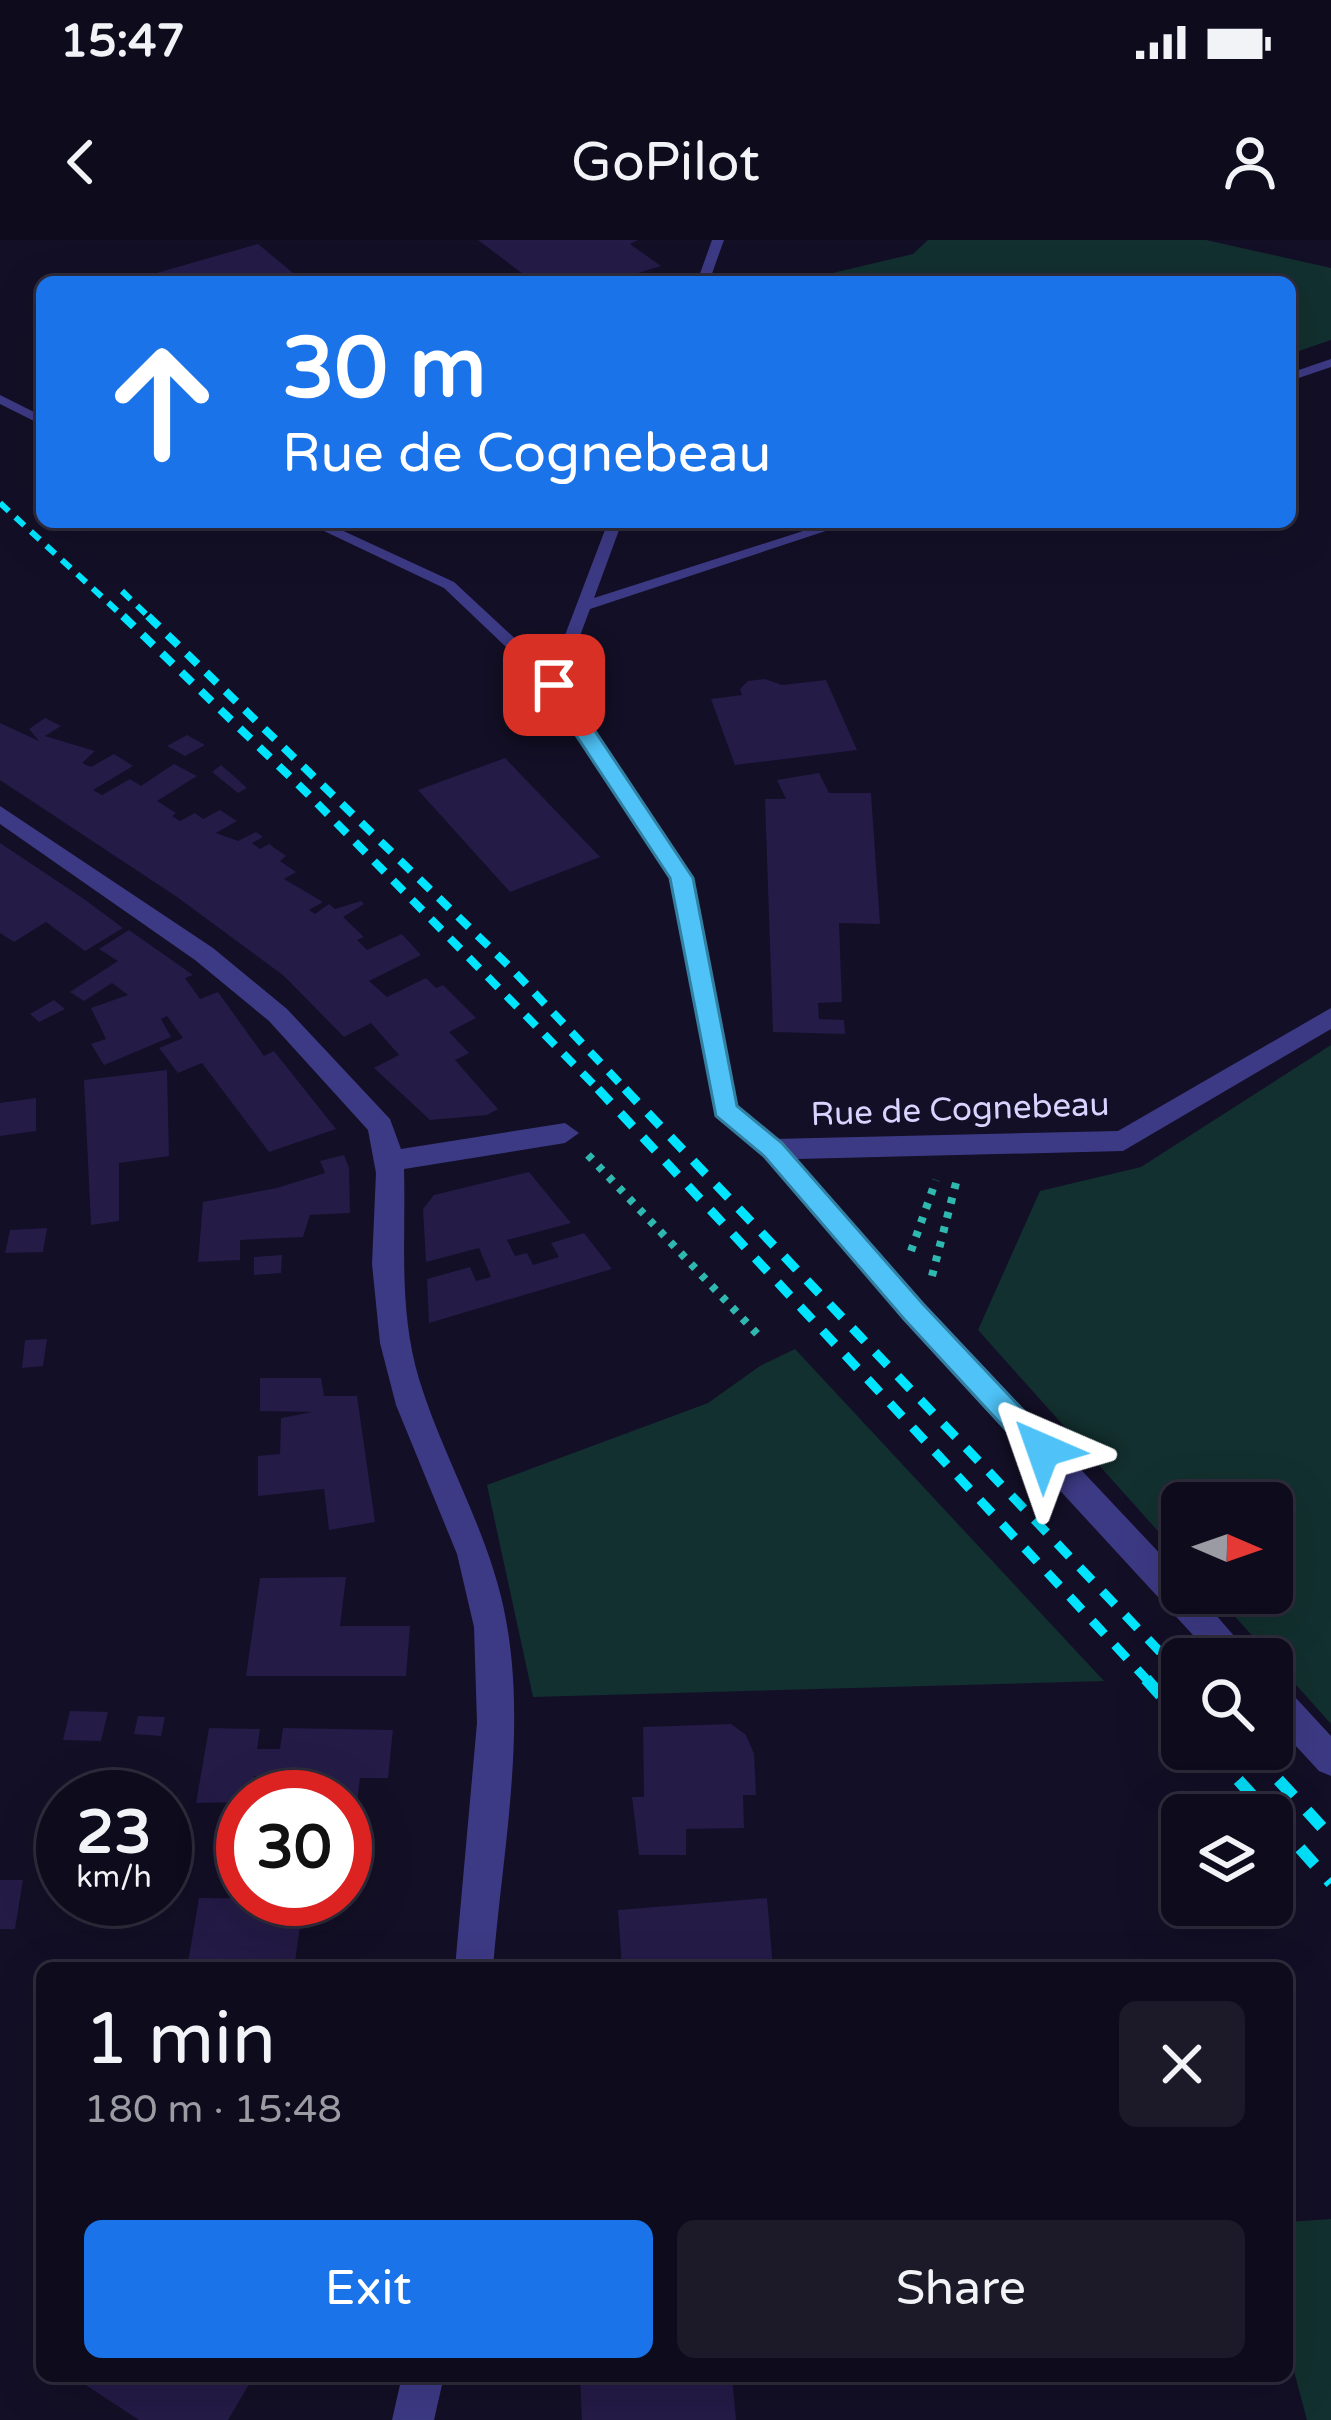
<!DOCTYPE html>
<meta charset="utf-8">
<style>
body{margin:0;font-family:"Varela Round",sans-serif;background:#1c1929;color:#f1f3f6;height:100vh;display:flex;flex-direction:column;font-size:45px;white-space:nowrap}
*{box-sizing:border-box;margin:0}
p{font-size:39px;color:#9b9ba3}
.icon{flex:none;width:66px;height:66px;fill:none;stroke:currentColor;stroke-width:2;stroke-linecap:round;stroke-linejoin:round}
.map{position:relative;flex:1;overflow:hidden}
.side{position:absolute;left:36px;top:1722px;width:1257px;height:420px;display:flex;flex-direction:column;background:#0e0b1c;border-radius:18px;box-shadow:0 12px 48px #0002,0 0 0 3px #2e2b3b}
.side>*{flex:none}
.guide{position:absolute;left:36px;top:36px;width:1260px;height:252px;border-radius:18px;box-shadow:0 12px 48px #0002,0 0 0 3px #2e2b3b;background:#1a73e8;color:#fff;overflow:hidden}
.needle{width:78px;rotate:92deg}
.fabs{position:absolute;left:1161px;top:1242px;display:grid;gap:24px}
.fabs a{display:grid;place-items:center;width:132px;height:132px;border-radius:18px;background:#0e0b1c;box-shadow:0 12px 48px #0002,0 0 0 3px #2e2b3b;font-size:60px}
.speed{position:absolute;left:36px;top:1530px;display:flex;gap:24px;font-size:60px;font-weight:700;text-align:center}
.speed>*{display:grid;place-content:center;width:156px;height:156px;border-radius:50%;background:#0e0b1c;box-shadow:0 12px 48px #0002,0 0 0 3px #2e2b3b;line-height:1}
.speed small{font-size:30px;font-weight:400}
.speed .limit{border:18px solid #d22;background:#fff;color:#111}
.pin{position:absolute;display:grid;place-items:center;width:102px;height:102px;color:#fff;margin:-51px;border-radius:24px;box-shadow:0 6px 18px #0006}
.me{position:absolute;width:132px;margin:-66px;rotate:317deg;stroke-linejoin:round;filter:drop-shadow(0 0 9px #0008)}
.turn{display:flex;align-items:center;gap:42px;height:252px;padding:0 48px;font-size:54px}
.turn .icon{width:156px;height:156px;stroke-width:2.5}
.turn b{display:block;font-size:84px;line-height:102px}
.round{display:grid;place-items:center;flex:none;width:126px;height:126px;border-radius:18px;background:#1c1929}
.summary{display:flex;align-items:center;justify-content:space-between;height:204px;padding:0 48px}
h1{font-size:72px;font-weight:600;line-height:90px}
.action{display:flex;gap:24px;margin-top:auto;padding:24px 48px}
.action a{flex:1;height:138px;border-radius:18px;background:#1a73e8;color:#fff;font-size:48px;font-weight:600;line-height:138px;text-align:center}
.action a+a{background:#1c1929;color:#f1f3f6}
.status{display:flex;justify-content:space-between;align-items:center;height:84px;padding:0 60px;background:#0e0b1c;direction:ltr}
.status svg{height:33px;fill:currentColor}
header{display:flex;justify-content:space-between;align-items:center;height:156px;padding:0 48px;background:#0e0b1c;font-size:54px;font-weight:600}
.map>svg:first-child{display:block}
</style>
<div class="status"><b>15:47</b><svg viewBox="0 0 49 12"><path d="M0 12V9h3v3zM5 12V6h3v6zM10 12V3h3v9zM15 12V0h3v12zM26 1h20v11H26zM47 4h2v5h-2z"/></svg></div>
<header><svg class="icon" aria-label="back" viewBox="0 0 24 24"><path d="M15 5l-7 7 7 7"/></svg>GoPilot<svg class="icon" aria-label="person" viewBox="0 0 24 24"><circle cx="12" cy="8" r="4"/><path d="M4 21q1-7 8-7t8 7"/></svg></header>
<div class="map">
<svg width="1331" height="2180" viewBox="0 0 1331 2180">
<rect width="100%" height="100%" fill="#130f26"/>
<!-- green -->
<path fill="#12302f" d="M928 0H1206L1331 28V100L1290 114V42H819L820 36 913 14Z
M1331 805V1484L1214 1353H1272V1263H1182V1318L978 1090 1040 951 1141 927Z
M795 1109 1104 1441 533 1457 487 1245 708 1163 760 1126Z
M1331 1979V2180H1307L1287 2105V1982Z"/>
<!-- building -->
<path fill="#241b47" d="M478 0H638L630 4 661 26 609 42H570L556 33 531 40Z
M258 4 304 42H153L146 36Z
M765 439 782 445 826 440 857 510 735 525 711 459 742 455 740 449 748 441Z
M45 478 61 486 45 496 95 511 82 523 91 527 114 514 133 526 93 550 102 555 130 539 141 546 174 524 197 536 157 561 176 573 172 576 180 581 195 573 203 579 220 570 237 581 216 593 238 601 256 592 263 597 252 603 260 609 269 604 286 616 280 621 296 632 284 639 323 662 309 670 315 674 329 664 335 669 361 661 364 664 343 677 364 697 357 700 367 710 402 694 421 715 369 741 387 757 426 738 436 748 443 745 476 778 449 792 469 813 455 820 498 869 487 875 430 880 374 828 399 815 371 783 344 797 284 736 177 657 0 540V483L39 501 29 489Z
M187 495 205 505 185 516 167 506Z
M505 518 600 617 510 652 418 550Z
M221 525 236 538 247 548 238 553 212 532Z
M819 533 829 553H871L880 684 839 683 842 762 818 763 819 779 844 780 845 794 773 792 765 559H786L777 540Z
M0 603 84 659 123 688 85 711 46 682 14 702 0 693Z
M129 690 193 735 185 738 200 759 218 752 264 816 274 811 336 889 269 912 202 823 178 833 159 808 183 798 167 776 161 779 171 797 104 825 91 804 106 799 91 768 128 755 112 743 84 761 70 752 118 721 99 709Z
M54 760 65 769 39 782 30 774Z
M167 830 169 916 119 923V981L91 985 84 840Z
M36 858V891L0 896V863Z
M344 915 349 928 350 973 310 975 303 997 240 1000V1020L198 1022 203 962 277 948 325 933 320 921Z
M529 932 571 983 507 1000 515 1016 527 1013 533 1025 559 1017 551 1003 584 993 612 1029 429 1083 427 1039 470 1027 476 1041 491 1037 479 1008 426 1022 423 969 434 955Z
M47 988 43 1012 5 1013 10 990Z
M282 1015 281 1033 254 1035V1017Z
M47 1099 43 1126 22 1128 25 1100Z
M260 1138H321L324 1156H357L375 1282 329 1290 324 1249 258 1256V1216L280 1214 281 1178 313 1172 260 1171Z
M346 1337 340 1386H410L406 1436H246L260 1338Z
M70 1471 108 1472 101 1501 63 1500Z
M138 1476 165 1477 161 1496 134 1494Z
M731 1484 746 1495 754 1514 756 1555H743L744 1588 686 1589V1615H639L632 1557H644L643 1487Z
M209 1488 260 1489 257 1509H280L283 1488 393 1490 388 1538H360L352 1605 345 1606V1557H285L287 1538 254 1536 250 1557H243V1562L196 1563Z
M0 1640H23L15 1689H0Z
M199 1658 304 1659 294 1728H187Z
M767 1658 773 1728H622L618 1670Z
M72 2136H254L228 2180H139Z
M580 2136H732L736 2180H582Z"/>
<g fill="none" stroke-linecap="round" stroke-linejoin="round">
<!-- path -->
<path stroke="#2fb8b0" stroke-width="8" stroke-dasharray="6 9" stroke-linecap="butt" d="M588 915 762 1099
M911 1011 936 940
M932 1036 956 943"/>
<!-- lane -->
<path fill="#3d3a85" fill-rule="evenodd" d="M712 0H724L709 42H697Z
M1331 119V127L1290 141V133Z
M0 155 42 176V185L0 164Z
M305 282H324L454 342 551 432 608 282H622L594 358 831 282H853L590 369 562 444 691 638 734 866 780 904 783 909 780 914H766L715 869 673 638 548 447 444 348Z"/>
<!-- street -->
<path fill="#3d3a85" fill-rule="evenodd" d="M0 566 213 708 287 769 390 879 401 909 565 883 579 893 565 903 404 929C406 1001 398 1068 419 1139 444 1221 491 1295 506 1380 527 1493 502 1615 493 1728H455L477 1483 474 1387 457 1314 396 1165 380 1103 372 1024 376 933 368 890 269 781 195 720 0 584Z
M1331 768V789L1123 911 797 919 925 1064 1182 1337V1353H1197L1254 1419H1215L903 1080 759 909 773 899 1118 891Z
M1272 1441 1284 1445 1331 1496V1536L1319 1531 1272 1480Z
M402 2136H444L434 2180H392Z"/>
<!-- rail-far3 -->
<path stroke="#00e5ff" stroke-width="6" stroke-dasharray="12 9" stroke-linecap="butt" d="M0 263 126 379
M122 351 151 379"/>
<!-- rail-far2 -->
<path stroke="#00e5ff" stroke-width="8" stroke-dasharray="15 12" stroke-linecap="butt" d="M123 376 308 554 601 852
M148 376 510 727 628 852"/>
<!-- rail-far1 -->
<path stroke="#00e5ff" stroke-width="9" stroke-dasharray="18 15" stroke-linecap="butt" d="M598 849 1149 1442
M625 849 1182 1435"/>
<!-- rail -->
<path stroke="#00e5ff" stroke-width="12" stroke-dasharray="22 20" stroke-linecap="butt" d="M1146 1439 1182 1479
M1210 1509 1270 1575
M1250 1509 1331 1597
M1272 1577 1331 1643"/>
</g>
<!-- route -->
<path fill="#4fc3f7" stroke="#337fa1" stroke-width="3" d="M554 438 561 440 693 638 737 866 782 903 923 1064 1053 1202 1057 1210 1053 1219H1033L904 1079 764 916 716 876 670 638 543 445Z"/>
<g text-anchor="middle" stroke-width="12" stroke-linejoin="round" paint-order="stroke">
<!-- street labels -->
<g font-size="33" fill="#d9d4ff" stroke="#130f26">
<text transform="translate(960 868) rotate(-2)" y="12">Rue de Cognebeau</text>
</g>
</g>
</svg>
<div class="fabs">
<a><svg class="needle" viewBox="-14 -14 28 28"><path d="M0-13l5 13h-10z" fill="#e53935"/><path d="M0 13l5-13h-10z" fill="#9b9ba3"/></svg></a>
<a><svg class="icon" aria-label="search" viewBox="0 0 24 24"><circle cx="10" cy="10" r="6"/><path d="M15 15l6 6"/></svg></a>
<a><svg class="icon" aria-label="layers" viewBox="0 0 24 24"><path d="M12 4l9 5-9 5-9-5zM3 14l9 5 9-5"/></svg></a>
</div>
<div class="speed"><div>23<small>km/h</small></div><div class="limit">30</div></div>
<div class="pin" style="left:554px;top:445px;background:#d93025"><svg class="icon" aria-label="arrive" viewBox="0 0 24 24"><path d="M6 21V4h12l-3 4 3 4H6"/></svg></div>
<svg class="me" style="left:1043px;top:1210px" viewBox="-20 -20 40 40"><path d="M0-17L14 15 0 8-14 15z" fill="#4fc3f7" stroke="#fff" stroke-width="4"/></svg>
<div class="guide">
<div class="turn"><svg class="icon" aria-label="ahead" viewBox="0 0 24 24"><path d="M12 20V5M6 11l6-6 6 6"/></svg><div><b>30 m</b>Rue de Cognebeau</div></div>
</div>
<section class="side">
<div class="summary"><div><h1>1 min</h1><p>180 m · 15:48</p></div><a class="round"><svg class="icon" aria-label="close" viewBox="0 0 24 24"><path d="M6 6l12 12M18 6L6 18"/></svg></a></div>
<div class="action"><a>Exit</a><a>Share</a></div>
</section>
</div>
